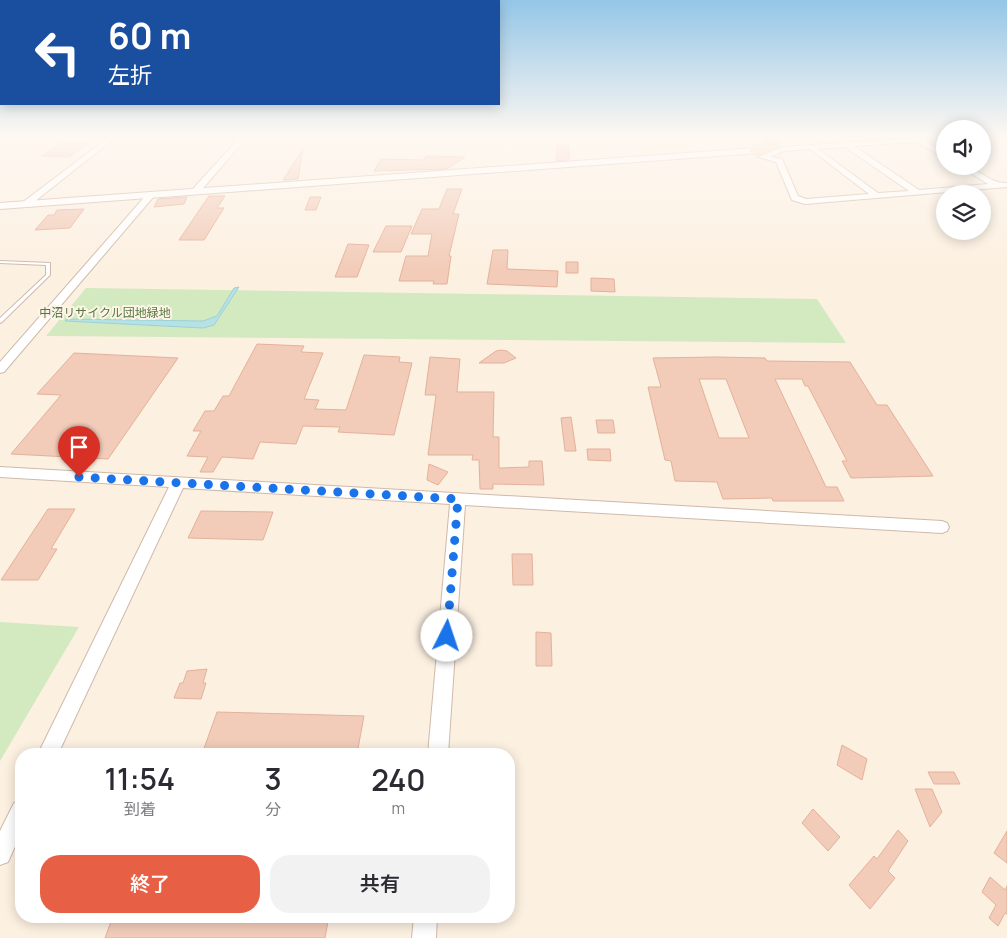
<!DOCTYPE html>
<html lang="ja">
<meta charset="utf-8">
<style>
body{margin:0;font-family:Manrope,"Noto Sans JP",sans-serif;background:#f2f2f3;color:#2b2b33;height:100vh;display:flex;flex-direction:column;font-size:19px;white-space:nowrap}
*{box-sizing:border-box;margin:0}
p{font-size:16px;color:#7c7c81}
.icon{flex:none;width:28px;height:28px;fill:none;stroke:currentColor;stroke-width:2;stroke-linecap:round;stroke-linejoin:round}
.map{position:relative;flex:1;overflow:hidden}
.details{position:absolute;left:15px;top:748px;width:500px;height:175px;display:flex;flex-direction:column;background:#fff;border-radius:20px;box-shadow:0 2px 12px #0003}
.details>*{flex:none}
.banner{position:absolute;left:0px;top:0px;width:500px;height:105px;box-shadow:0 2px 12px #0003;background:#1a4fa0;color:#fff;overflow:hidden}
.tools{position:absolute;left:936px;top:120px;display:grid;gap:10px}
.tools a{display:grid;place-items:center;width:55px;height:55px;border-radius:50%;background:#fff;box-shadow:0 2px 12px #0003;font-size:25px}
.pin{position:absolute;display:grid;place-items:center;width:42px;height:42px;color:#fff;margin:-51px -21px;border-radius:50% 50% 50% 0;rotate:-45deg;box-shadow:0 0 5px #0007}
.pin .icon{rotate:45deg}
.me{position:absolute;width:55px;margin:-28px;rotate:4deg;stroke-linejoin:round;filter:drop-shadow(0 0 4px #0008)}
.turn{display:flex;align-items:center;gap:18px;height:105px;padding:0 25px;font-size:22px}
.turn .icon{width:65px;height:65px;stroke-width:2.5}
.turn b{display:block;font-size:35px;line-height:42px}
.eta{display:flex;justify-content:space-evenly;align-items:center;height:85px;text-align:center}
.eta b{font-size:30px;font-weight:600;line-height:35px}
.action{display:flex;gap:10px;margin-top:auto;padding:10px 25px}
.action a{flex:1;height:58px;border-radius:20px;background:#e76045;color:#fff;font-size:20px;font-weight:600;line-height:58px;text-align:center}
.action a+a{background:#f2f2f3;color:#2b2b33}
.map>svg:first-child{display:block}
</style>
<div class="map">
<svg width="1007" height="938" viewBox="0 0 1007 938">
<rect width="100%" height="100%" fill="#fcf0e1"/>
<!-- green -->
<path fill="#d3e9c0" d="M86 288 817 299 846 343 46 336Z
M0 622 79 627 0 761Z"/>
<!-- water -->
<path fill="#b6e1e5" stroke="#9cd2d7" d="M239 287 214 325 203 328 65 321 67 319 203 321 217 316 234 288Z"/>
<!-- building -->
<path fill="#f2ccb9" stroke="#e4b199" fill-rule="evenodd" d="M62 143H88L69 157 42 156Z
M557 145H569V160L556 161Z
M303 149 298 179 283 180Z
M426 156 465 157 447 169 374 171 381 159 424 160Z
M447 189H462L453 214H459L449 256H451L447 284H433L434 281H399L406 256H428L432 234H411L422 209H439Z
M209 196H225L217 208H224L204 240H179Z
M187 197 184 204 154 207 158 199Z
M310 197H321L316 210H305Z
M84 209 70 228 35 230 48 215H54L57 210Z
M386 226H412L401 252H373Z
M348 244 369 245 357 277H335Z
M493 250H508L507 269 558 271 557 287 487 284Z
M566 262H578V273H566Z
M591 278 614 279 615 292 591 291Z
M257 344 304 346 301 352 323 353 304 399 319 400 315 409 346 410 364 355 400 357 399 362 412 363 394 435 338 432 340 427 303 426 296 444 260 442 253 459 222 457 213 472H200L208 457 187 456 201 431H193L205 411H214L223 396H229Z
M501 350 507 351 516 358 504 363H479L496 351Z
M74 353 178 358 108 459 11 454 61 395 37 394Z
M430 357 460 359 457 392H494L493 437H499V468L529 467V461H542L544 485 493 484V489H480L479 460H472L473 455H428L436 395H425Z
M716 357 765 358 767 361 850 362 877 405H887L933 476 851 478 842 461H847L808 386H805L802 379H775L826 487H837L844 501H773L772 498 723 499 717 482 675 481 671 461 665 460 648 387H661L653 358ZM699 379H726L749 438H719Z
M571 417 576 451H565L561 418Z
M596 420H613L615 433H598Z
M587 449H610L611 461 588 460Z
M429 464 448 472 438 485 427 480Z
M48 509H75L51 549H57L38 580H1Z
M201 511 273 512 263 540 188 538Z
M512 554H532L533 585H513Z
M536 632 551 633 552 666H536Z
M207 669 203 683H206L201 699 174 698 180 683H183L187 671Z
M217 712 364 716 357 754H202Z
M842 745 867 759 862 780 837 765Z
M928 772H954L960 784H934Z
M915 789H932L942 812 930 827Z
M813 809 840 837 828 851 802 823Z
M898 830 908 841 888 871 895 878 870 909 849 885 874 856 877 859Z
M1007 831V863L994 853Z
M990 877 1005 890 1007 886V914L1005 913 998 926 989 918 996 905 982 892Z
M113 916H329L325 938H105Z"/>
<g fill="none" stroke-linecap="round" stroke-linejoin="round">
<defs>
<path id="service" d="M0 261 50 263V275L2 322 0 323V318L46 275V265L0 263Z"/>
<path id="minor" d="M109 137H116L29 206H23V202Z
M240 137H247L198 194H192V190Z
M930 137H945V140L925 141 945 153V158L916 142 854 146 919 190 988 184 959 166C978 166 989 184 1007 183V187L805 204 792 200 776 162 758 157 783 147ZM845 147 909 191 878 193 818 149ZM810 149 869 194 806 199 798 196 782 159 770 157 784 151Z
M148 193 155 195 4 372 0 373V362Z
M0 467 942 521 947 523 949 527 947 531 942 533 465 505 448 754H428L450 504 183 488 58 754H38L169 487 0 477Z
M21 800V833L8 862 0 865V831L14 803Z
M414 916H437L436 938H412Z"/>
<path id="tertiary" d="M755 148 758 149V153L0 209V203Z"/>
<path id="primary" d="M762 137H774L779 144C773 152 761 156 751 153L749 151 751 149 767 144Z"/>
</defs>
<!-- service casing -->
<use href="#service" stroke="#cfb9ab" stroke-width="2"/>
<!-- minor casing -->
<use href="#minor" stroke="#cfb9ab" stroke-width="2"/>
<!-- tertiary casing -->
<use href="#tertiary" stroke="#cfb9ab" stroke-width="2"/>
<!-- primary casing -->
<use href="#primary" stroke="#d8cfcc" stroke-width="3"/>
<!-- service -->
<use href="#service" fill="#fff" fill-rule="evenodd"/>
<!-- minor -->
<use href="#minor" fill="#fff" fill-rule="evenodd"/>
<!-- tertiary -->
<use href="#tertiary" fill="#fff" fill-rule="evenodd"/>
<!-- primary -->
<use href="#primary" fill="#fcd199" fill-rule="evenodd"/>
</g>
<!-- sky -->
<linearGradient id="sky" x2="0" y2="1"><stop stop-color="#94c6e7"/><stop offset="0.51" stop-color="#fef8f2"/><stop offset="1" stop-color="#fef8f2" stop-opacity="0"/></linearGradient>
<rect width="1007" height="268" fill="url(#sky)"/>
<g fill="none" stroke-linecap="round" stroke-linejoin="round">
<!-- route -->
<path stroke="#1a73e8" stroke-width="9" stroke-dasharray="0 16.2" d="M79 477 458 499 447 636"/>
</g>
<g text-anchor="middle" stroke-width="4" stroke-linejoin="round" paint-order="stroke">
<!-- far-park labels -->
<g font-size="12" fill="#547940" stroke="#fff4e8">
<text x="105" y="317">中沼リサイクル団地緑地</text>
</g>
</g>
</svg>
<div class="tools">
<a><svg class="icon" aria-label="sound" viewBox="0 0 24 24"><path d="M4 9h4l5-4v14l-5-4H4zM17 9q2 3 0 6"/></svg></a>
<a><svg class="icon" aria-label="layers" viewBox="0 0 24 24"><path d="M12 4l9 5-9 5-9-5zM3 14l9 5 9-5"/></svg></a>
</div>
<div class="pin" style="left:79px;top:477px;background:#d93025"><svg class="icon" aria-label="arrive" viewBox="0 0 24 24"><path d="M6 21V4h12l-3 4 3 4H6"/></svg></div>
<svg class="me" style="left:447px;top:636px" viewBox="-20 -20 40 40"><circle r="19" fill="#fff"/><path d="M0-13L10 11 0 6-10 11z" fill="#1a73e8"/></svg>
<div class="banner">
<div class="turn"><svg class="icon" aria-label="left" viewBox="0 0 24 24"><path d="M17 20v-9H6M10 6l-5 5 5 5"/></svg><div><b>60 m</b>左折</div></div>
</div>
<section class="details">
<div class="eta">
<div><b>11:54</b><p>到着</p></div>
<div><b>3</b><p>分</p></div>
<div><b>240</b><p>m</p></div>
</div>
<div class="action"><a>終了</a><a>共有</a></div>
</section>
</div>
